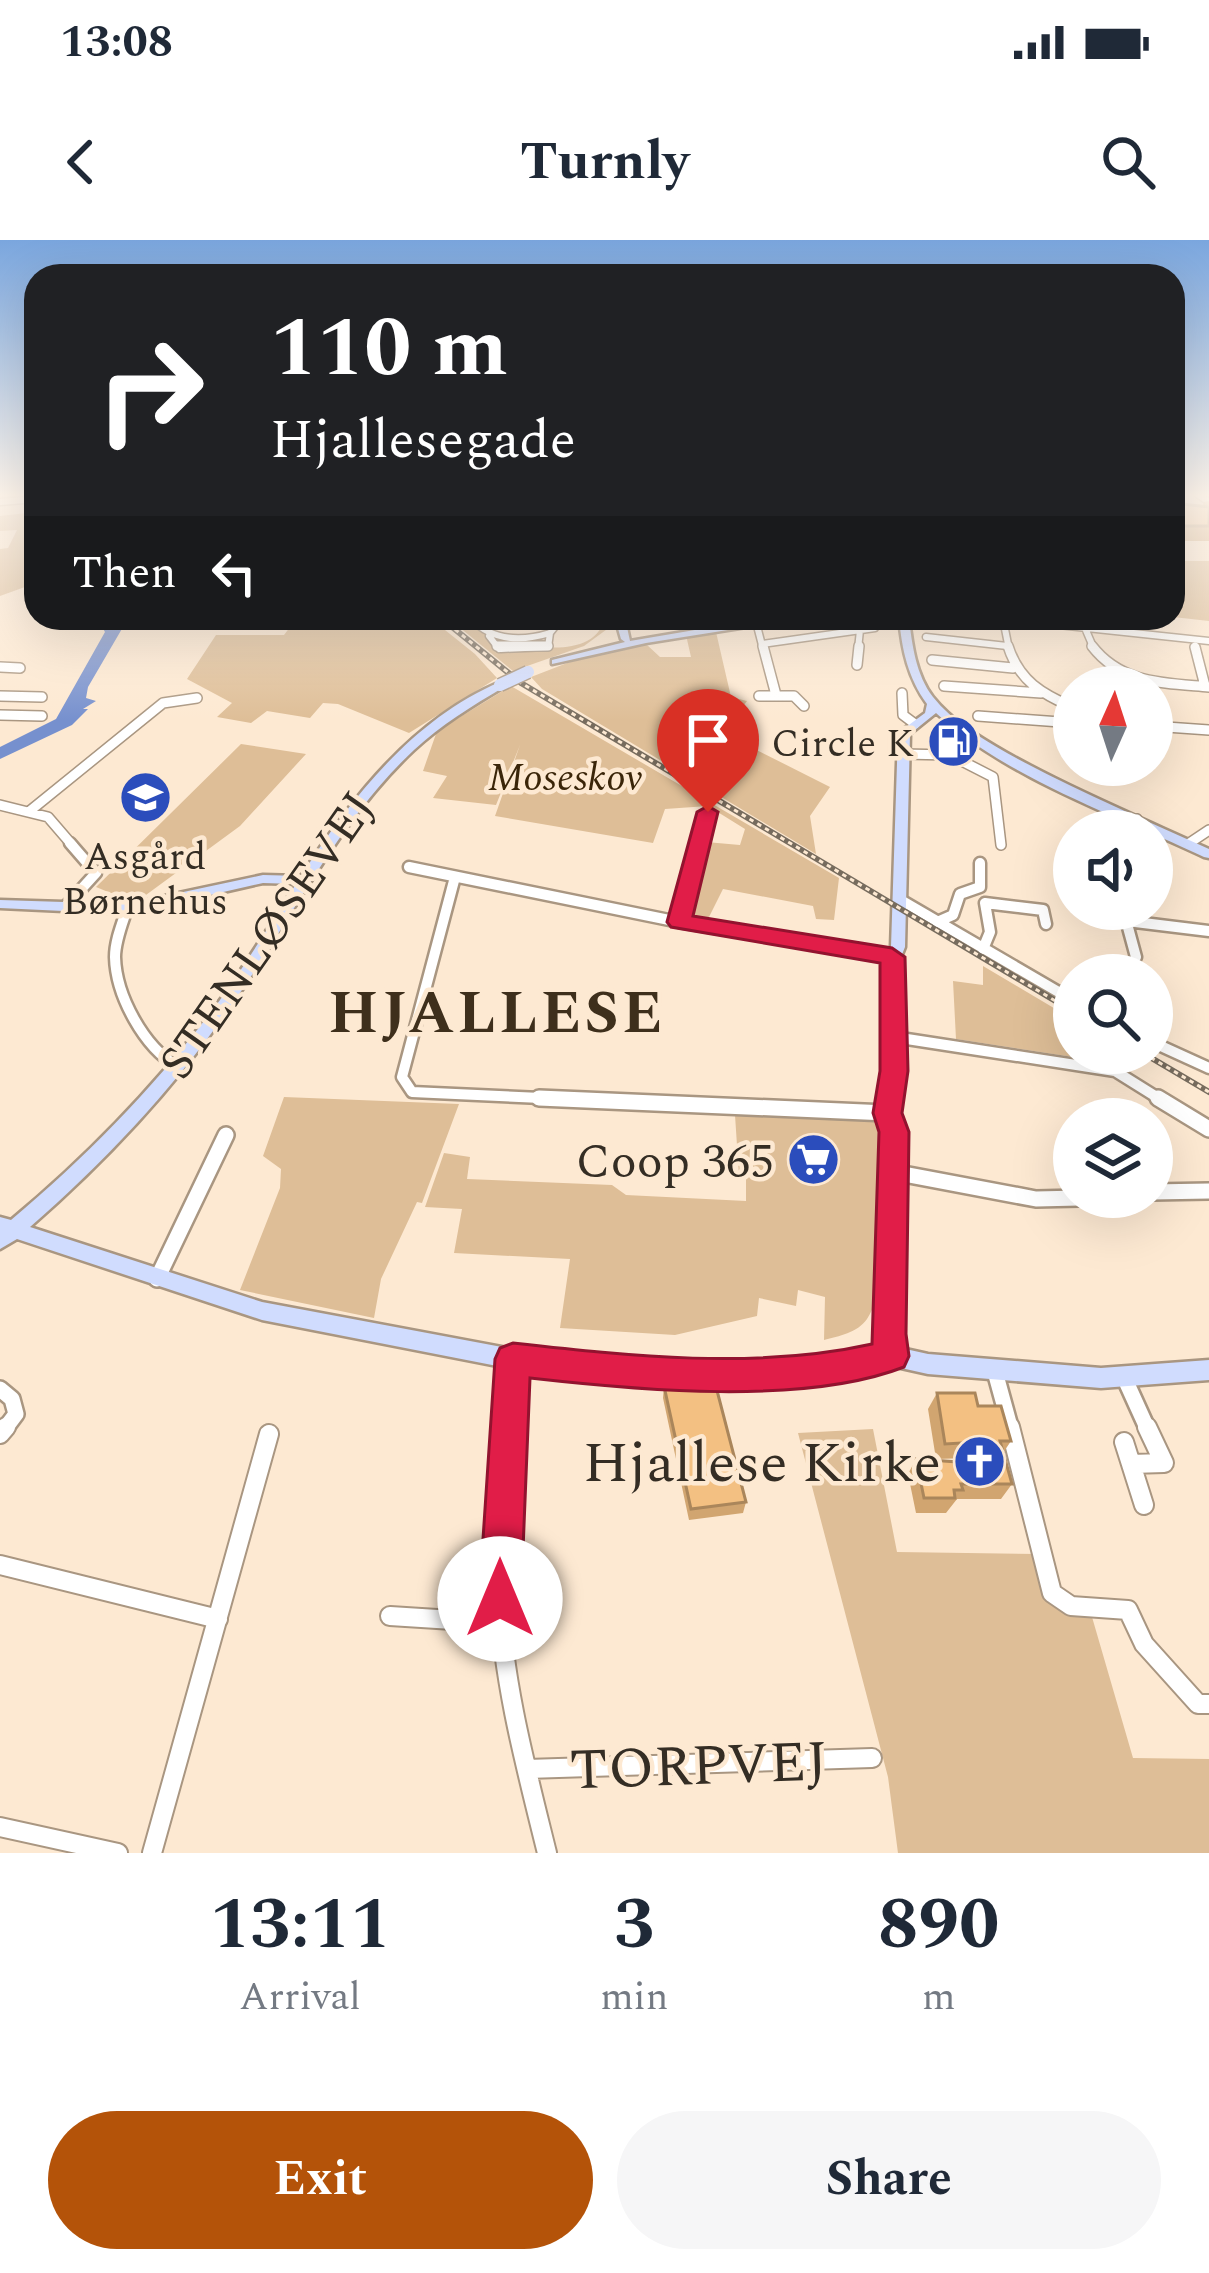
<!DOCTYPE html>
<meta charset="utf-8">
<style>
body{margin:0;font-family:Spectral,serif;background:#f6f6f7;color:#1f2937;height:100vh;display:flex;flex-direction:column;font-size:45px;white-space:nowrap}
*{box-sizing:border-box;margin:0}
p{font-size:39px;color:#747a83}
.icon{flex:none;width:66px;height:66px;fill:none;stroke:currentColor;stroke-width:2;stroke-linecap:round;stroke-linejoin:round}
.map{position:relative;height:1613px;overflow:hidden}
.panel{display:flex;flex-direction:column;background:#fff;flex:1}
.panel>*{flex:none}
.hud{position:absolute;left:24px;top:24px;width:1161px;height:366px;border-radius:36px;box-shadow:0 12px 48px #0002;background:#202124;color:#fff;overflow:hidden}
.needle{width:78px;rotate:3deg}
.controls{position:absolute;left:1053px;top:426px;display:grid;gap:24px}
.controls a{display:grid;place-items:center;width:120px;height:120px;border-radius:50%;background:#fff;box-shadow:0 12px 48px #0002;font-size:60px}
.pin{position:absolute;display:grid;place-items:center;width:102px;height:102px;color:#fff;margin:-123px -51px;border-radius:50% 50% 50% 0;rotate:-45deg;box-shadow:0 0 12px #0007}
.pin .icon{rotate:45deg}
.me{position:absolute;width:132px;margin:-66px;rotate:0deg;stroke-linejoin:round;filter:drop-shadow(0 0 9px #0008)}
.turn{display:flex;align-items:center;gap:42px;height:252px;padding:0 48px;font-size:54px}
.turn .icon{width:156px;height:156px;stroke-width:2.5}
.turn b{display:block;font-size:84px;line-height:102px}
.then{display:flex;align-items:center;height:114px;padding:0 48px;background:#0003;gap:24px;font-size:45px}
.eta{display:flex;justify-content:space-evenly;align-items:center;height:204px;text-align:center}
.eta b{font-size:72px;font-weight:700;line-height:84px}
.cta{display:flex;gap:24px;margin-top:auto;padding:24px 48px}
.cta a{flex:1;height:138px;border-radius:72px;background:#b45309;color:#fff;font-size:48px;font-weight:700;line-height:138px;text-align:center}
.cta a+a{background:#f6f6f7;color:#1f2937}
.status{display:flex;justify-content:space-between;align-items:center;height:84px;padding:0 60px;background:#fff;direction:ltr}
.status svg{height:33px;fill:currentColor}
header{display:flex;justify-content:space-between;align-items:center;height:156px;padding:0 48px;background:#fff;font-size:54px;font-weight:700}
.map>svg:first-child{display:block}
</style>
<div class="status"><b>13:08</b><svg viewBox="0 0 49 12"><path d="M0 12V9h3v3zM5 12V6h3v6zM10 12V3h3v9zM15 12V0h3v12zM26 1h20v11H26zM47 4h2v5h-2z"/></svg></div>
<header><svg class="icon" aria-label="back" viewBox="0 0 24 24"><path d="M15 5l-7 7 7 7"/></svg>Turnly<svg class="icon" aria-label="search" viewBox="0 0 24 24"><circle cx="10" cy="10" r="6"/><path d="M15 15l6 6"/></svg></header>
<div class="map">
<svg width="1209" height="1613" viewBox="0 0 1209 1613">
<rect width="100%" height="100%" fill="#fde9d2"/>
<!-- green -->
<path fill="#debe97" d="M36 272V343L0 356V309L8 308 17 290 0 291V276Z
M1209 321V381L1173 377V321Z
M297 378H430L475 414 497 438 409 493 338 464 323 463 310 478 267 471 251 483 217 477 232 463 187 439 216 395H284Z
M448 378H468L487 396 528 399 527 407C556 408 596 412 605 378H613L610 387 584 406 513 431Z
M716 392 731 457 747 461 723 493 830 547 810 576 816 614 542 449 531 437 575 420 646 404 660 417H691L686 395Z
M511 446 839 638 834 680 816 679 813 666 723 649 708 679 687 677 706 602 740 605 745 589 708 566 665 569 653 603 495 576 520 505 496 565 433 558 447 536 423 531 437 491Z
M241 504 306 514 240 586 135 663 96 647Z
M983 726 1074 780V813L1136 816 1125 825 956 799 953 741 983 745Z
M284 857 459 864 422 963 417 962 381 1039 374 1078 240 1050 280 948 281 929 263 916Z
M735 875 875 881 883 887C882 933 892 1043 867 1079 857 1093 839 1096 824 1100L825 1057 798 1050 796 1066 759 1058 757 1076 675 1095 560 1088 570 1019 454 1013 462 969 425 967 444 913 470 917 467 939 612 945 626 955 746 961V937L739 936Z
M873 1189 897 1312 1038 1314 1067 1374 1092 1377 1133 1518 1209 1519V1613H898L888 1537 798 1193Z"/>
<!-- water -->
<path fill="#7690ce" d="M97 378H112L123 387 88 447 86 458 96 461 83 469H88L72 485 0 519V507L56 479 105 392Z"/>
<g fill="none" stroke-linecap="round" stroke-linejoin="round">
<defs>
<path id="street-far4" d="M1199 255 1209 262
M0 262 36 259
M470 378C492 401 521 402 550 393L562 378
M992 378 1209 401
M1003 379 1009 409
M756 382 763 409
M1085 388 1094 409
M489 396 499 409
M926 397 1007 406
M762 404 875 388
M501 409 548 407 550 393
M858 409 860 390"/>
<path id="street-far3" d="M497 406H548
M763 406 776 455
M1008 406C1019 441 1042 454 1074 468
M1092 406C1121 444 1165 443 1209 447
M1195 407 1205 446
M932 420 1013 428
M857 425 859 406
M0 427 20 428
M944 446 1041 453
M902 453 903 475 915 484
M0 456 42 457
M759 456H794L804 466
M0 475 42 476
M978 476 1074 483
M1152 486 1209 490
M903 514 950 515 993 537 1001 605
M0 565 48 577 73 606
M31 570 163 463 197 458
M1119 591 1137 579
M1188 604 1209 590
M699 606 708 572"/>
<path id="street-far2" d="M409 627 679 682 893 717
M455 637 402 837 412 852 607 861
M899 659 1074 761
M65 667 96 633 70 603
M127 669C122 684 115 701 115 717 116 756 144 807 177 826
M1123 669 1136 717
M1127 681 1209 691
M679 682 700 603
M937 682 953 675 960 654 980 647V623
M983 709 990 692 985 663 1043 670 1046 684
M894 797 1115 831 1163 861
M1152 802 1209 828"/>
<path id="street-far1" d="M539 858 887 873
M1158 858 1209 889
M893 932 1036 959 1122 957
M1152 952 1209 951
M157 1039 226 895
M994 1128 1011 1190
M1124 1137 1148 1190
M0 1149 12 1159 16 1174 4 1190
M507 1190 513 1119"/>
<path id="street" d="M507 1187C502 1242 496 1299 499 1355 503 1443 526 1528 547 1613
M1010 1187 1052 1353 1071 1366 1128 1370 1144 1404 1198 1464H1209
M0 1194 6 1187
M1124 1202 1131 1224
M1144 1265 1131 1224 1164 1223 1147 1187
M0 1325 218 1379
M390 1376 500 1383
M527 1529 872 1518
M0 1587 118 1613
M152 1613 269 1194"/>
<path id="secondary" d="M615 378H625L630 401 765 378H789L784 381 646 403 552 424V420L625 402 621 399Z
M899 378H909C912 405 916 435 933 457 952 481 981 498 1007 513 1072 549 1141 578 1209 609V618L1204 617C1120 577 1006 538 936 473L910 494 905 707 901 717 902 831 896 873 903 891 898 1094 901 1108 928 1114 1101 1128 1209 1120V1140L1101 1148 928 1134 892 1126 849 1136 732 1144 593 1139 513 1129 262 1080 17 999 0 1009V977L11 980C89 915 160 841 220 760 247 722 271 683 296 644L263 643 127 674 0 668V660L127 664 263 635 301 636C351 558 413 479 500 442L504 443V447C472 466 441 485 414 510 338 581 292 679 233 763 176 846 106 921 30 987L262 1062 513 1109 593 1119 732 1124 849 1116 880 1109 878 1094 885 891 878 873 886 831 885 717 891 707 898 493 925 473 927 464C908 438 902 410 899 378Z"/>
</defs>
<!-- street-far4 casing -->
<use href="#street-far4" stroke="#a99681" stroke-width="9"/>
<!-- street-far3 casing -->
<use href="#street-far3" stroke="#a99681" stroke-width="12"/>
<!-- street-far2 casing -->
<use href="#street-far2" stroke="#a99681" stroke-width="15"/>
<!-- street-far1 casing -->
<use href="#street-far1" stroke="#a99681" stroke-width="20"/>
<!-- street casing -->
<use href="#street" stroke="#a99681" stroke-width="22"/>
<!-- secondary casing -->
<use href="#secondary" stroke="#a99681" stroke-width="5"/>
<!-- street-far4 -->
<use href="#street-far4" stroke="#fff" stroke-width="6"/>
<!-- street-far3 -->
<use href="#street-far3" stroke="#fff" stroke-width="9"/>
<!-- street-far2 -->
<use href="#street-far2" stroke="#fff" stroke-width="10"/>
<!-- street-far1 -->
<use href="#street-far1" stroke="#fff" stroke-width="15"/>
<!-- street -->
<use href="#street" stroke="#fff" stroke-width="18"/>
<!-- secondary -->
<use href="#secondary" fill="#d0dcfe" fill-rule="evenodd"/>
<defs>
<path id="rail" d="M441 378 521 443 1074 772
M1143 813 1209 852"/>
</defs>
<!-- rail casing -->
<use href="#rail" stroke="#776c5e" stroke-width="6"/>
<!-- rail -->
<use href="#rail" stroke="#fde9d2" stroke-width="3" stroke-dasharray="4.5" stroke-linecap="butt"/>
<defs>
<path id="secondary-bridge" d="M500 445 528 432"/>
</defs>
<!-- secondary-bridge casing -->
<use href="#secondary-bridge" stroke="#a99681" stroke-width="15" stroke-linecap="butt"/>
<!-- secondary-bridge -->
<use href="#secondary-bridge" stroke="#d0dcfe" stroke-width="12"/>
</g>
<!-- wall -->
<path fill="#d1a570" d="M1209 261V301H1173V263L1202 267 1204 262Z
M664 1146 746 1262 743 1273 689 1280 663 1158Z
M937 1153 978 1166 1011 1201 1003 1213 1012 1244 1001 1259H957L946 1273H916L908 1234 916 1219 970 1223 968 1218 936 1219 928 1169Z"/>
<!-- building -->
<path fill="#f3c082" stroke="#aa865b" stroke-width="3" d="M1173 263 1209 267V286H1173Z
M714 1139 746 1262 691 1269 664 1146Z
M937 1153H975L978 1166H1001L1011 1201H1000L1012 1244H961L963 1250H954L955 1258H924L916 1219 986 1224 978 1202 945 1204Z"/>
<!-- sky -->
<linearGradient id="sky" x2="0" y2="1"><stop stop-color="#7aa6de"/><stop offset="0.53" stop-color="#fef5eb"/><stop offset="1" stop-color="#fef5eb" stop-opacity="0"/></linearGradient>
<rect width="1209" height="481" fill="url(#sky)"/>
<!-- route -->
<path fill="#e11d48" stroke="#92132f" stroke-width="3" d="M708 566 718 572 693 676 892 708 905 717 908 831 902 873 909 892 906 1094 909 1116 904 1127C804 1166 636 1150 530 1138L521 1359 515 1374 500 1380 485 1374 479 1359 495 1119 500 1108 513 1103C630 1116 756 1130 872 1104L879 892 873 873 880 831V723L671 687 667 682 697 572Z"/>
<!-- icons -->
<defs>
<symbol id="fuel-disc" viewBox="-11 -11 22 22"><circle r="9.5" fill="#2b4dbc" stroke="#fde9d2"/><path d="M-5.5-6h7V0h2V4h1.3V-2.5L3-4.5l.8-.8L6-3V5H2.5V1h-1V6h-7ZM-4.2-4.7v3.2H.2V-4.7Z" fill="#fff"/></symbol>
<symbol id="school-disc" viewBox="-11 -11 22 22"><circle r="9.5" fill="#2b4dbc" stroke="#fde9d2"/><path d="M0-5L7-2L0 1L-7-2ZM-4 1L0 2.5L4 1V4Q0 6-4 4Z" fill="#fff"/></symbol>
<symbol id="supermarket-disc" viewBox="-11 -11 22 22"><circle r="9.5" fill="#2b4dbc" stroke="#fde9d2"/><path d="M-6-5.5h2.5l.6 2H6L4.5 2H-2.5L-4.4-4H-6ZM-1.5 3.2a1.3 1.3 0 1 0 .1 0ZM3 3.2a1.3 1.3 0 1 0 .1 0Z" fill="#fff"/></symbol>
<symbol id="church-disc" viewBox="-11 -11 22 22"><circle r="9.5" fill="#2b4dbc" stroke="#fde9d2"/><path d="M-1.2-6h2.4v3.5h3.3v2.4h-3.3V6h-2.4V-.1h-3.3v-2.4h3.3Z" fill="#fff"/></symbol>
</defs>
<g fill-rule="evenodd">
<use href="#fuel-disc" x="924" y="472" width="59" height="59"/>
<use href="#school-disc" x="116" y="528" width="59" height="59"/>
<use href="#supermarket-disc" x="784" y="890" width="59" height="59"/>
<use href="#church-disc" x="950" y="1192" width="59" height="59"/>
</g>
<g text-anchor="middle" stroke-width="9" stroke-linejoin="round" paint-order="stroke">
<!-- far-poi labels -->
<g font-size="39" fill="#342d24" stroke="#fde9d2" text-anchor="end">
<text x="914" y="516">Circle K</text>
<text x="145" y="629" text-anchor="middle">Asgård<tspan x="145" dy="45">Børnehus</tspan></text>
</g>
<!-- far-park labels -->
<g font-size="39" font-style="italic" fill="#3a2509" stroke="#fde9d2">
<text x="565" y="550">Moseskov</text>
</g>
<!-- street labels -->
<g font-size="48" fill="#342d24" stroke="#fde9d2">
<text transform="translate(266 694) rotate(-55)" y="17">STENLØSEVEJ</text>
</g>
<!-- poi labels -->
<g font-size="48" fill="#342d24" stroke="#fde9d2" text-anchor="end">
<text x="774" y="937">Coop 365</text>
</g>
<!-- near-poi labels -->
<g font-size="57" fill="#342d24" stroke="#fde9d2" text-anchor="end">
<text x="941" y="1241">Hjallese Kirke</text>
</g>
<!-- near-street labels -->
<g font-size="57" fill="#342d24" stroke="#fde9d2">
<text transform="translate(699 1524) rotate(-2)" y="20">TORPVEJ</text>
</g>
<!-- district labels -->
<g font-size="60" font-weight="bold" letter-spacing="3" fill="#3e2f1c" stroke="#fde9d2">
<text x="497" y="792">HJALLESE</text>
</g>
</g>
</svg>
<div class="controls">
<a><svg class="needle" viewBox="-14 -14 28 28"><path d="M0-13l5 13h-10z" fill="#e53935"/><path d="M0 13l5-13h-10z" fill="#747a83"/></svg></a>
<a><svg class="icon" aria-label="sound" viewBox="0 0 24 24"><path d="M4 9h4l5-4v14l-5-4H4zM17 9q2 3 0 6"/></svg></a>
<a><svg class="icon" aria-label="search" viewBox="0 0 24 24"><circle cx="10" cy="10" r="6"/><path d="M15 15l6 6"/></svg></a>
<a><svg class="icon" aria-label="layers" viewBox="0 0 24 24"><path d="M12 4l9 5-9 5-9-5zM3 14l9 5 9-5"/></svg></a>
</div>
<div class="pin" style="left:708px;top:572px;background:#d93025"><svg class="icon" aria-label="arrive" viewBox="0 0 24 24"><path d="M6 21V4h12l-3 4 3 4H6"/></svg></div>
<svg class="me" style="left:500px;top:1359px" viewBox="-20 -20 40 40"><circle r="19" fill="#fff"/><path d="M0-13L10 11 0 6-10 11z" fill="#e11d48"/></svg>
<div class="hud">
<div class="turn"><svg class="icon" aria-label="right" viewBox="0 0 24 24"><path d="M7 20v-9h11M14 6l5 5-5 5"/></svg><div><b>110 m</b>Hjallesegade</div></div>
<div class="then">Then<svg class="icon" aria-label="left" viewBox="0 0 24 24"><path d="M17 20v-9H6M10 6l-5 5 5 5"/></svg></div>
</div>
</div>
<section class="panel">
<div class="eta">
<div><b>13:11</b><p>Arrival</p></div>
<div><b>3</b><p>min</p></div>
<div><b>890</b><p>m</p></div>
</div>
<div class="cta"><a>Exit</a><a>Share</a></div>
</section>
